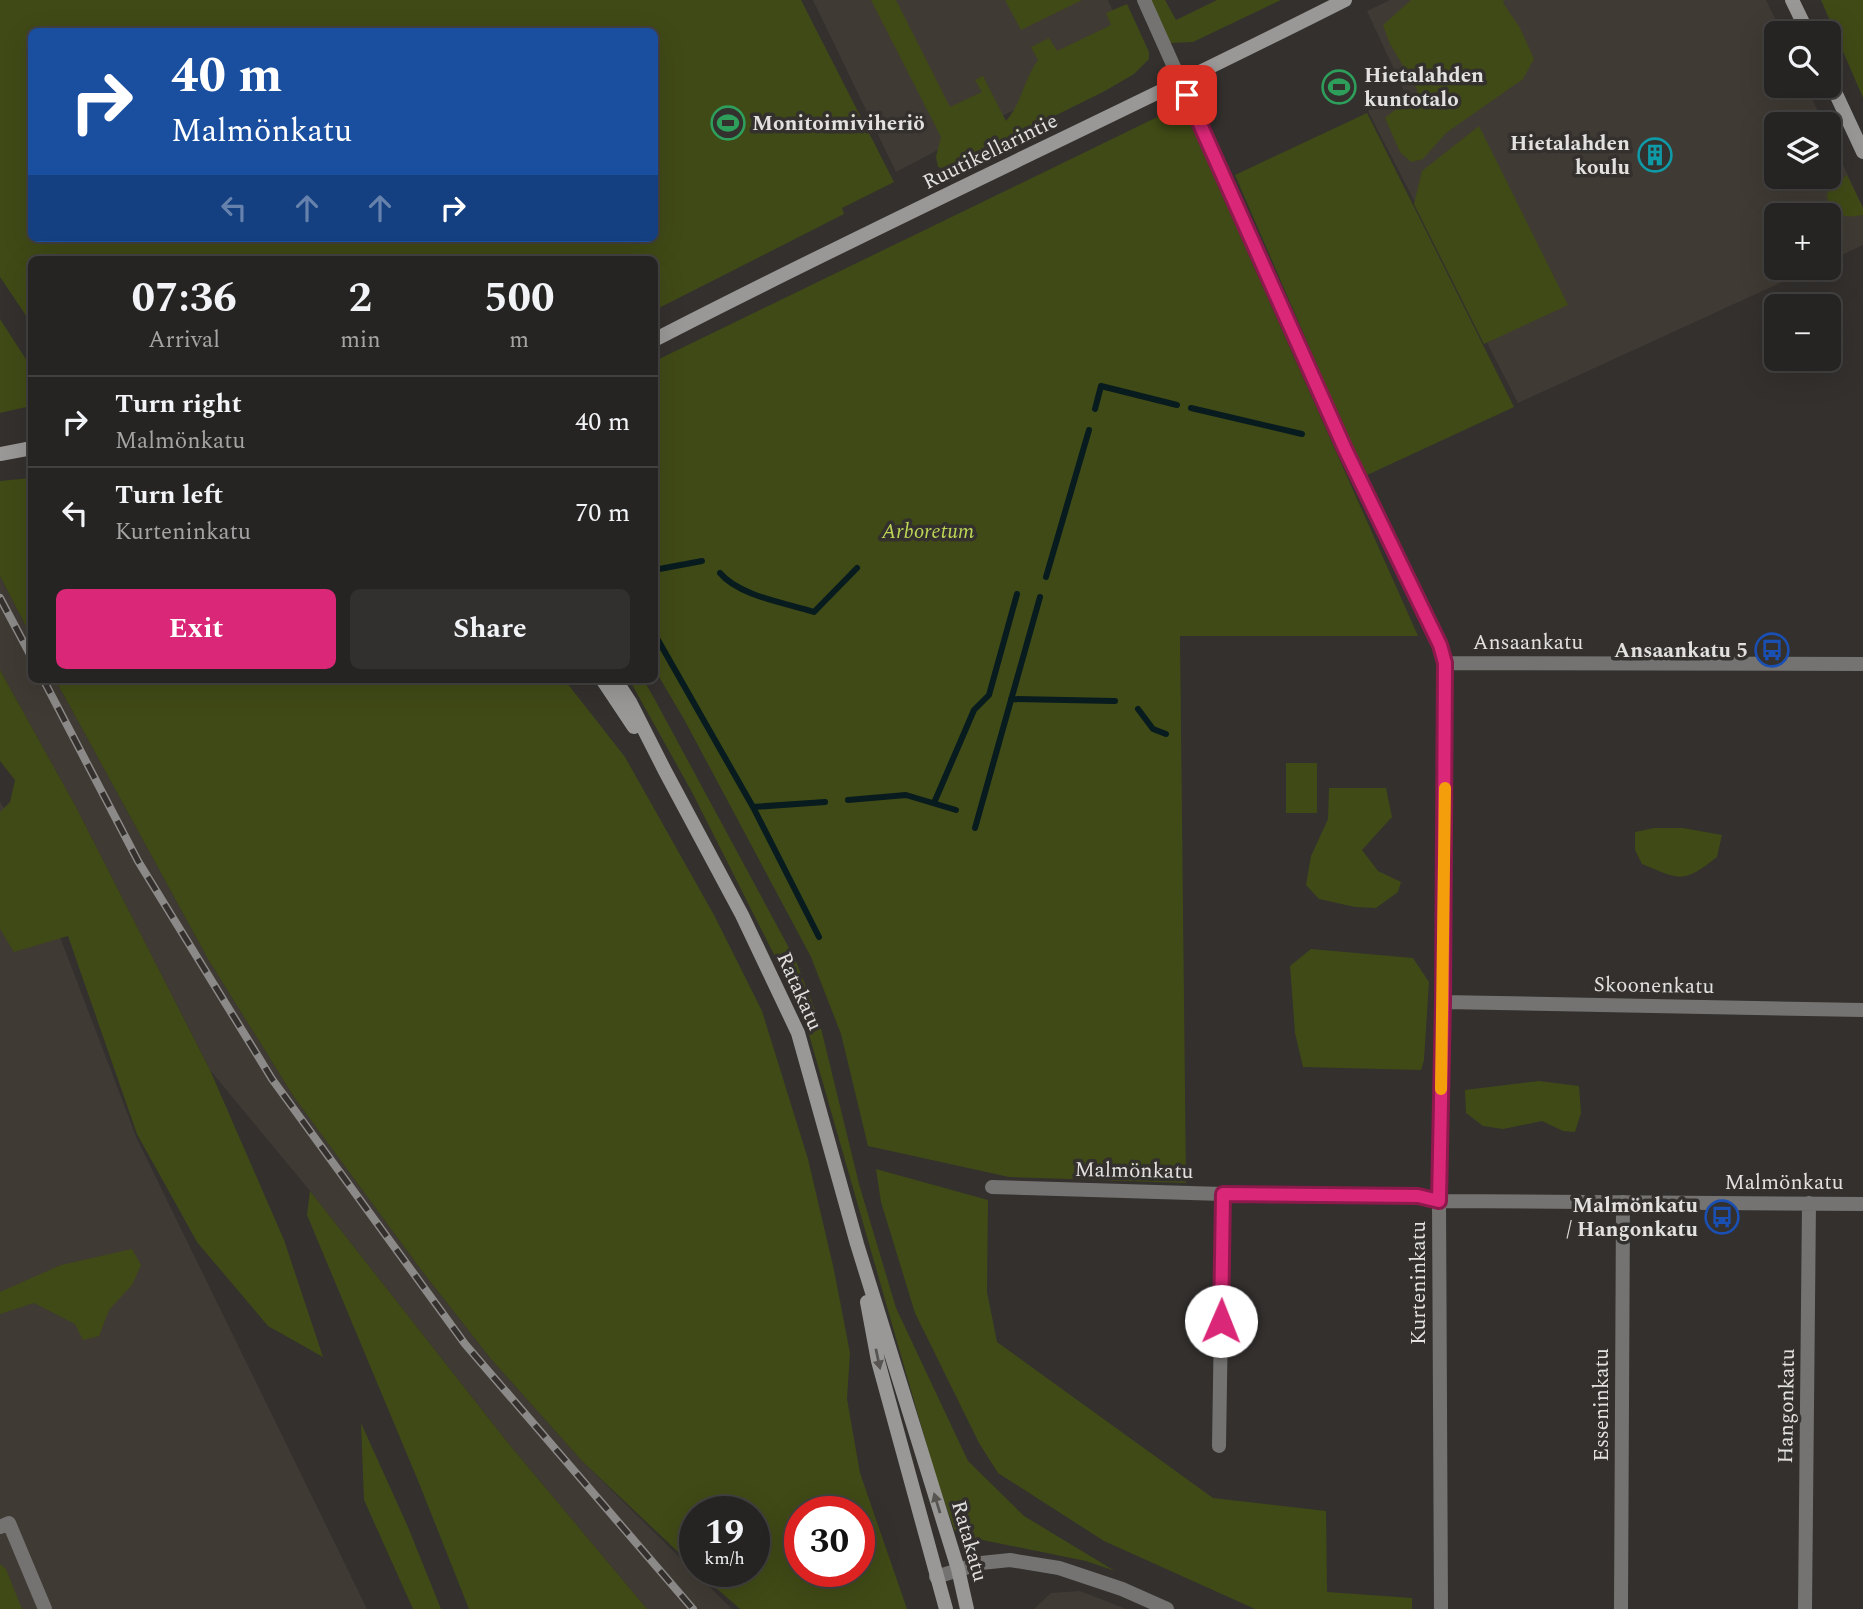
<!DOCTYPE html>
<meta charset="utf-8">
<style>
body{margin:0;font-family:Spectral,serif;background:#32302f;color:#f1f3f6;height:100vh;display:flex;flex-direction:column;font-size:26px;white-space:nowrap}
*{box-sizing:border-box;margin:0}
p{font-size:23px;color:#a4a4a5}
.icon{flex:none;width:38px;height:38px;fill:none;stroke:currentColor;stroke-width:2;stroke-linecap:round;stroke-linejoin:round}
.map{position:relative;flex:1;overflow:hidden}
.details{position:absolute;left:28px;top:256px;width:630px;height:427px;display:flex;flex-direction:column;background:#262422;border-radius:10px;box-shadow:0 7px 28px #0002,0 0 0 2px #424140}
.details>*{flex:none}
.top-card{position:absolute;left:28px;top:28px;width:630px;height:214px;border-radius:10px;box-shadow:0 7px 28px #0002,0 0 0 2px #424140;background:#1a4fa0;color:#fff;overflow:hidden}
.fabs{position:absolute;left:1764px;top:21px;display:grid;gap:14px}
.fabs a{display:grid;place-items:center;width:77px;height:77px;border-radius:10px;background:#262422;box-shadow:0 7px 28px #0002,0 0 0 2px #424140;font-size:35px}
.speed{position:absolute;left:679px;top:1496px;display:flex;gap:14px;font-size:35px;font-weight:700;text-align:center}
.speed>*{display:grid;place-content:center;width:91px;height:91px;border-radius:50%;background:#262422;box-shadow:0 7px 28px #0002,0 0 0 2px #424140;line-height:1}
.speed small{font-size:18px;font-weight:400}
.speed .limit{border:10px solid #d22;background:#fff;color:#111}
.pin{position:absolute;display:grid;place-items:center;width:60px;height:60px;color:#fff;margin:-30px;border-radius:14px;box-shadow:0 4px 10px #0006}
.me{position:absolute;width:77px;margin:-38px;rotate:1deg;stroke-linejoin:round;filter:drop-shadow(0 0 5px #0008)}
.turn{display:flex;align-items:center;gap:24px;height:147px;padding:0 28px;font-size:32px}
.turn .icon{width:91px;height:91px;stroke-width:2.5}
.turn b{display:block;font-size:49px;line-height:60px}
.lanes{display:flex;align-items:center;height:66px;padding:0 28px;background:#0003;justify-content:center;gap:35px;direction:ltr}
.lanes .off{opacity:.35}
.eta{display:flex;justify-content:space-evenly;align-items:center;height:119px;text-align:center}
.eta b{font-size:42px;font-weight:700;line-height:49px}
.primary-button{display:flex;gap:14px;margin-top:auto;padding:14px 28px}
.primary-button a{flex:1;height:80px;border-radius:10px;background:#db2777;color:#fff;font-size:28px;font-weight:700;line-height:80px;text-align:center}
.primary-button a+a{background:#32302f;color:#f1f3f6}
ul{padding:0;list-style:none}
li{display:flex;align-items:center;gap:21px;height:91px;padding:0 28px;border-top:2px solid #424140}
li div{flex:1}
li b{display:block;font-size:26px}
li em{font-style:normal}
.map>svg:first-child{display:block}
</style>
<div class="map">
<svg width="1863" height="1609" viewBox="0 0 1863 1609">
<rect width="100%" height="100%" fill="#33302e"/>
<!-- built -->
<path fill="#403a34" d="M813 0H1108L1130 49 896 172Z
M1390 0H1766L1782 33H1776V86H1806L1824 124H1776V177H1829V134L1863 208V245L1829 261V215H1776V268H1813L1518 403 1368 111 1405 93 1367 11Z
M0 576 31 636 32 679H55L208 959 294 1097 422 1271 491 1359 582 1461 732 1609H647L508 1443 310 1191 210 1070 76 807 0 670Z
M0 802 20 832 137 1139 367 1609H0Z
M1080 1591 1126 1609H1034L1051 1593Z"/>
<!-- green -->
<path fill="#404a16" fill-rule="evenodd" d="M0 0H801L894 182 842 208 844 214 655 310 654 259H32L31 323 0 277ZM32 32H654V238H32Z
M871 0H896L950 107 982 92 975 80 983 76 1006 121C1022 103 1024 79 1038 60L1031 47 1049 38 1057 51 1111 25 1106 13 1127 4 1149 52V59L1134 74 1105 91 947 169 938 167 936 157 941 137Z
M1005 0H1082L1021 30Z
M1149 0H1165L1176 20 1217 0H1281L1193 42 1170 43Z
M1411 0H1504L1503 3 1520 28 1534 59 1523 79 1446 133 1423 159 1411 162 1400 152 1385 118 1418 91 1390 44 1383 25Z
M1821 0H1863V98Z
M1182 105 1418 636H1180L1186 1183 1009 1177 868 1146 841 1034 811 957 685 721 655 670V361Z
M1367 113 1514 407 1365 476 1235 175Z
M1479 126 1568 305 1484 344 1414 204 1422 171Z
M1847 175 1863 208V215C1847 218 1840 217 1828 205L1827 194 1836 183Z
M0 319 31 367V406L0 413Z
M31 478H32L31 636 0 576V481Z
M0 670 76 807 210 1070 284 1240 323 1357 268 1326 197 1242 137 1134 68 936 14 952 0 929V812L10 802 15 780 0 761Z
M55 679H562L567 683 625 757 714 915 762 1011 808 1159 834 1270 850 1353 847 1399 860 1473 907 1609H740L698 1572H754V1512H695V1568L582 1461 491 1359 422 1271 294 1097 208 959ZM800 1512H859V1572H800Z
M629 679H643L654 698 795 959 819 1020 859 1184 896 1308 968 1461 1024 1516 1115 1571 1086 1561 963 1536 954 1529 935 1474 802 1010 693 794Z
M1286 763H1317V813H1286Z
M1329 788H1386L1392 817 1362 850 1378 871 1401 882 1398 892 1376 908 1355 907 1319 899 1306 885 1311 856 1328 819Z
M1654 828H1683L1722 835 1717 857C1683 884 1681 880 1642 864L1635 850V832Z
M1311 949 1413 958 1429 982 1424 1060 1421 1070 1303 1067 1295 1033 1290 966Z
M1539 1081 1579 1086 1581 1113 1575 1132 1563 1131 1542 1121 1503 1129 1483 1126 1466 1113 1465 1090Z
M876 1169 988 1200 987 1292 997 1342 1213 1498 1326 1511 1327 1592 1412 1598V1609H1255L1104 1541 998 1473 979 1443 915 1313 881 1202Z
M310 1191 508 1443 647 1609H469L419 1483 307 1215Z
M132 1249 141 1265 132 1285 109 1310 99 1336 83 1340 75 1324 34 1303 0 1314V1292L61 1265Z
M361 1423 408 1527 441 1609H413L364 1500Z
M0 1564 6 1569 22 1609H0Z"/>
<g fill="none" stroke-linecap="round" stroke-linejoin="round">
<!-- stream -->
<path stroke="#081b1e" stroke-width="6" d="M1191 408 1302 434
M1095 409 1101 386 1177 405
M654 570 702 561
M720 573C739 596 786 603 814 612L857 568
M1046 577 1089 430
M654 633 753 807 819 937
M1011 699 1115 701
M1138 709 1153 729 1166 734
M848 800 906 795 956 810
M934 803 974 710 989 695 1017 594
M753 807 825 802
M975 828 1040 597"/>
<!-- street -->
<path stroke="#747371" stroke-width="14" d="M1144 0 1345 449 1441 645 1445 663 1443 1002 1439 1201 1441 1609
M1445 663 1863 664
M1443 1002 1863 1010
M992 1187 1223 1194 1418 1196 1439 1201 1863 1204
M1219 1446 1223 1194
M0 1527 9 1523 45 1609
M936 1577 981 1563 1010 1560 1059 1568 1122 1589 1167 1609
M1621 1609 1623 1202
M1805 1609 1809 1203"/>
<!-- secondary -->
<path stroke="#9a9896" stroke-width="14" d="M1792 0 1808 33
M1829 79 1863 152
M654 340C882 222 1116 116 1345 0
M0 454 32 448
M602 679 634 727
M615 679 630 702 665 771 742 915 798 1033 857 1244 958 1569 967 1609
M867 1302 878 1361 946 1609"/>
<defs>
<path id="rail" d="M0 598 32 658
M43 679 138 861 272 1079 465 1344 693 1609"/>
</defs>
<!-- rail casing -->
<use href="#rail" stroke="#8c8a88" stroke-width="8"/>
<!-- rail -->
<use href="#rail" stroke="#33302e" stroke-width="5" stroke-dasharray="16" stroke-linecap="butt"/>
</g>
<!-- one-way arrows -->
<defs><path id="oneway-solid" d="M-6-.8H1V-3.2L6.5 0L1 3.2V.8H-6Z" transform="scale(1.75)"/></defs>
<g fill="#575452">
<use href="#oneway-solid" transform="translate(878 1359) rotate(78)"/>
<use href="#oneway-solid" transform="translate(937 1503) rotate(-107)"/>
</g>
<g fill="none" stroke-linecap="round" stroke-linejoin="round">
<defs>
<path id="route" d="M1187 95 1345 449 1440 645 1445 663 1443 1002 1439 1201 1418 1196 1223 1194 1221 1321"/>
</defs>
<!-- route casing -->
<use href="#route" stroke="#8e194d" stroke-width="18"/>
<!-- route -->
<use href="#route" stroke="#db2777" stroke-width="12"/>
<!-- slow -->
<path stroke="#f59e0b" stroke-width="12" d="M1441 1089 1445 788"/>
</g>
<!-- icons -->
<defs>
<symbol id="stadium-ring" viewBox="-11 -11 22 22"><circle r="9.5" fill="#33302e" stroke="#2e9e5b" stroke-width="1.5"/><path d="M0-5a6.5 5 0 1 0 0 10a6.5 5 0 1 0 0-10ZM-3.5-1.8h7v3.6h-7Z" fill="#2e9e5b"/></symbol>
<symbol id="building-ring" viewBox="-11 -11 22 22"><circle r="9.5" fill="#33302e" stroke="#0f9aa8" stroke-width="1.5"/><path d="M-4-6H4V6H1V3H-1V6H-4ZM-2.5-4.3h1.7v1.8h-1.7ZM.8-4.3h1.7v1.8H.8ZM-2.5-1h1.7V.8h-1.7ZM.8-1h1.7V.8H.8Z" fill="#0f9aa8"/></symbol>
<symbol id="bus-ring" viewBox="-11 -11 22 22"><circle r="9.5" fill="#33302e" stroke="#1a4fb4" stroke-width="1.5"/><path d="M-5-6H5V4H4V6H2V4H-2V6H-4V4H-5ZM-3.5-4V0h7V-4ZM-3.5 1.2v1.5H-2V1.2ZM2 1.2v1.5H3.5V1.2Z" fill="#1a4fb4"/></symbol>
</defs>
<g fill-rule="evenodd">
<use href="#stadium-ring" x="1320" y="68" width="38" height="38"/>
<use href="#stadium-ring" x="709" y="104" width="38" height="38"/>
<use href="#building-ring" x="1636" y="136" width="38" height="38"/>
<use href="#bus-ring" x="1753" y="631" width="38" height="38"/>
<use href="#bus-ring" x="1703" y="1198" width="38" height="38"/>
</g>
<g text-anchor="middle" stroke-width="7" stroke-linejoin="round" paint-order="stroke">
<!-- poi labels -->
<g font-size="21" font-weight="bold" fill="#e3e1e0" stroke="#33302e" text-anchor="end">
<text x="1364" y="82" text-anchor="start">Hietalahden<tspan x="1364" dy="24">kuntotalo</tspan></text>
<text x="752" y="130" text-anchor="start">Monitoimiviheriö</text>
<text x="1630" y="150">Hietalahden<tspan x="1630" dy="24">koulu</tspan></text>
<text x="1748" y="657">Ansaankatu 5</text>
<text x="1698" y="1212">Malmönkatu<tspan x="1698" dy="24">/ Hangonkatu</tspan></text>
</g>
<!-- street labels -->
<g font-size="21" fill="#e3e1e0" stroke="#33302e">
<text transform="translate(990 151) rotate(-26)" y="7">Ruutikellarintie</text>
<text x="1528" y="649">Ansaankatu</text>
<text transform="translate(1654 985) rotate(1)" y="7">Skoonenkatu</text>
<text transform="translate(800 991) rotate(66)" y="7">Ratakatu</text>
<text transform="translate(1134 1170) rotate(1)" y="7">Malmönkatu</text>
<text x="1784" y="1189">Malmönkatu</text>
<text transform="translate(1418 1283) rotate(-90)" y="7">Kurteninkatu</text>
<text transform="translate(1601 1405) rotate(-90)" y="7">Esseninkatu</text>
<text transform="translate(1786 1406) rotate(-89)" y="7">Hangonkatu</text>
<text transform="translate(970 1541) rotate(74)" y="7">Ratakatu</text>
</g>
<!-- park labels -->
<g font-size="21" font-style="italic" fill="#bdd656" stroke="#33302e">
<text x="928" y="538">Arboretum</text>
</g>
</g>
</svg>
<div class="fabs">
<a><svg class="icon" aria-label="search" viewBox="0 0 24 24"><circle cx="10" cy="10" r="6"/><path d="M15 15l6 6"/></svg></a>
<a><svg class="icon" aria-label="layers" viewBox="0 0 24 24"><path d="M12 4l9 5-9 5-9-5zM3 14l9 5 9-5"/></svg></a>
<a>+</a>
<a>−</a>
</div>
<div class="speed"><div>19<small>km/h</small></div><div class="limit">30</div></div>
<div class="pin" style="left:1187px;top:95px;background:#d93025"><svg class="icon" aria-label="arrive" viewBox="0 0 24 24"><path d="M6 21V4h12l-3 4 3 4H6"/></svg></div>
<svg class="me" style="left:1221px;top:1321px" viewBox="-20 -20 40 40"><circle r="19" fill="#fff"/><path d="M0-13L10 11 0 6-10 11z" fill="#db2777"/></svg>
<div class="top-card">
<div class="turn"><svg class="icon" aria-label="right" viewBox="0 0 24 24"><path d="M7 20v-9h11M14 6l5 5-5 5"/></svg><div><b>40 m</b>Malmönkatu</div></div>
<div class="lanes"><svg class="icon off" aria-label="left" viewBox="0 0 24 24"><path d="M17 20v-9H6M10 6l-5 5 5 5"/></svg><svg class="icon off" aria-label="ahead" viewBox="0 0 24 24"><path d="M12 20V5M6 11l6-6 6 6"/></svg><svg class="icon off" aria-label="ahead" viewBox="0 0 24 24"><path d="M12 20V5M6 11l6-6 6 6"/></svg><svg class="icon" aria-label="right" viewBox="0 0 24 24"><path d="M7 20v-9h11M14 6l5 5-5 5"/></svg></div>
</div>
<section class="details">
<div class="eta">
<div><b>07:36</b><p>Arrival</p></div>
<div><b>2</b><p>min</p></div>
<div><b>500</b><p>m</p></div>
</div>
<ul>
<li><svg class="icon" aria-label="right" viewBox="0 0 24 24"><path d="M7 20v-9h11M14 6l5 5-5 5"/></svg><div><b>Turn right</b><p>Malmönkatu</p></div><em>40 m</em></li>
<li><svg class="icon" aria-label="left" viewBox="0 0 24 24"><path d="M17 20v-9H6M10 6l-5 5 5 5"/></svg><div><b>Turn left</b><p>Kurteninkatu</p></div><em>70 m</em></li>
</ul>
<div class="primary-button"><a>Exit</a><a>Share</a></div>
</section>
</div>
